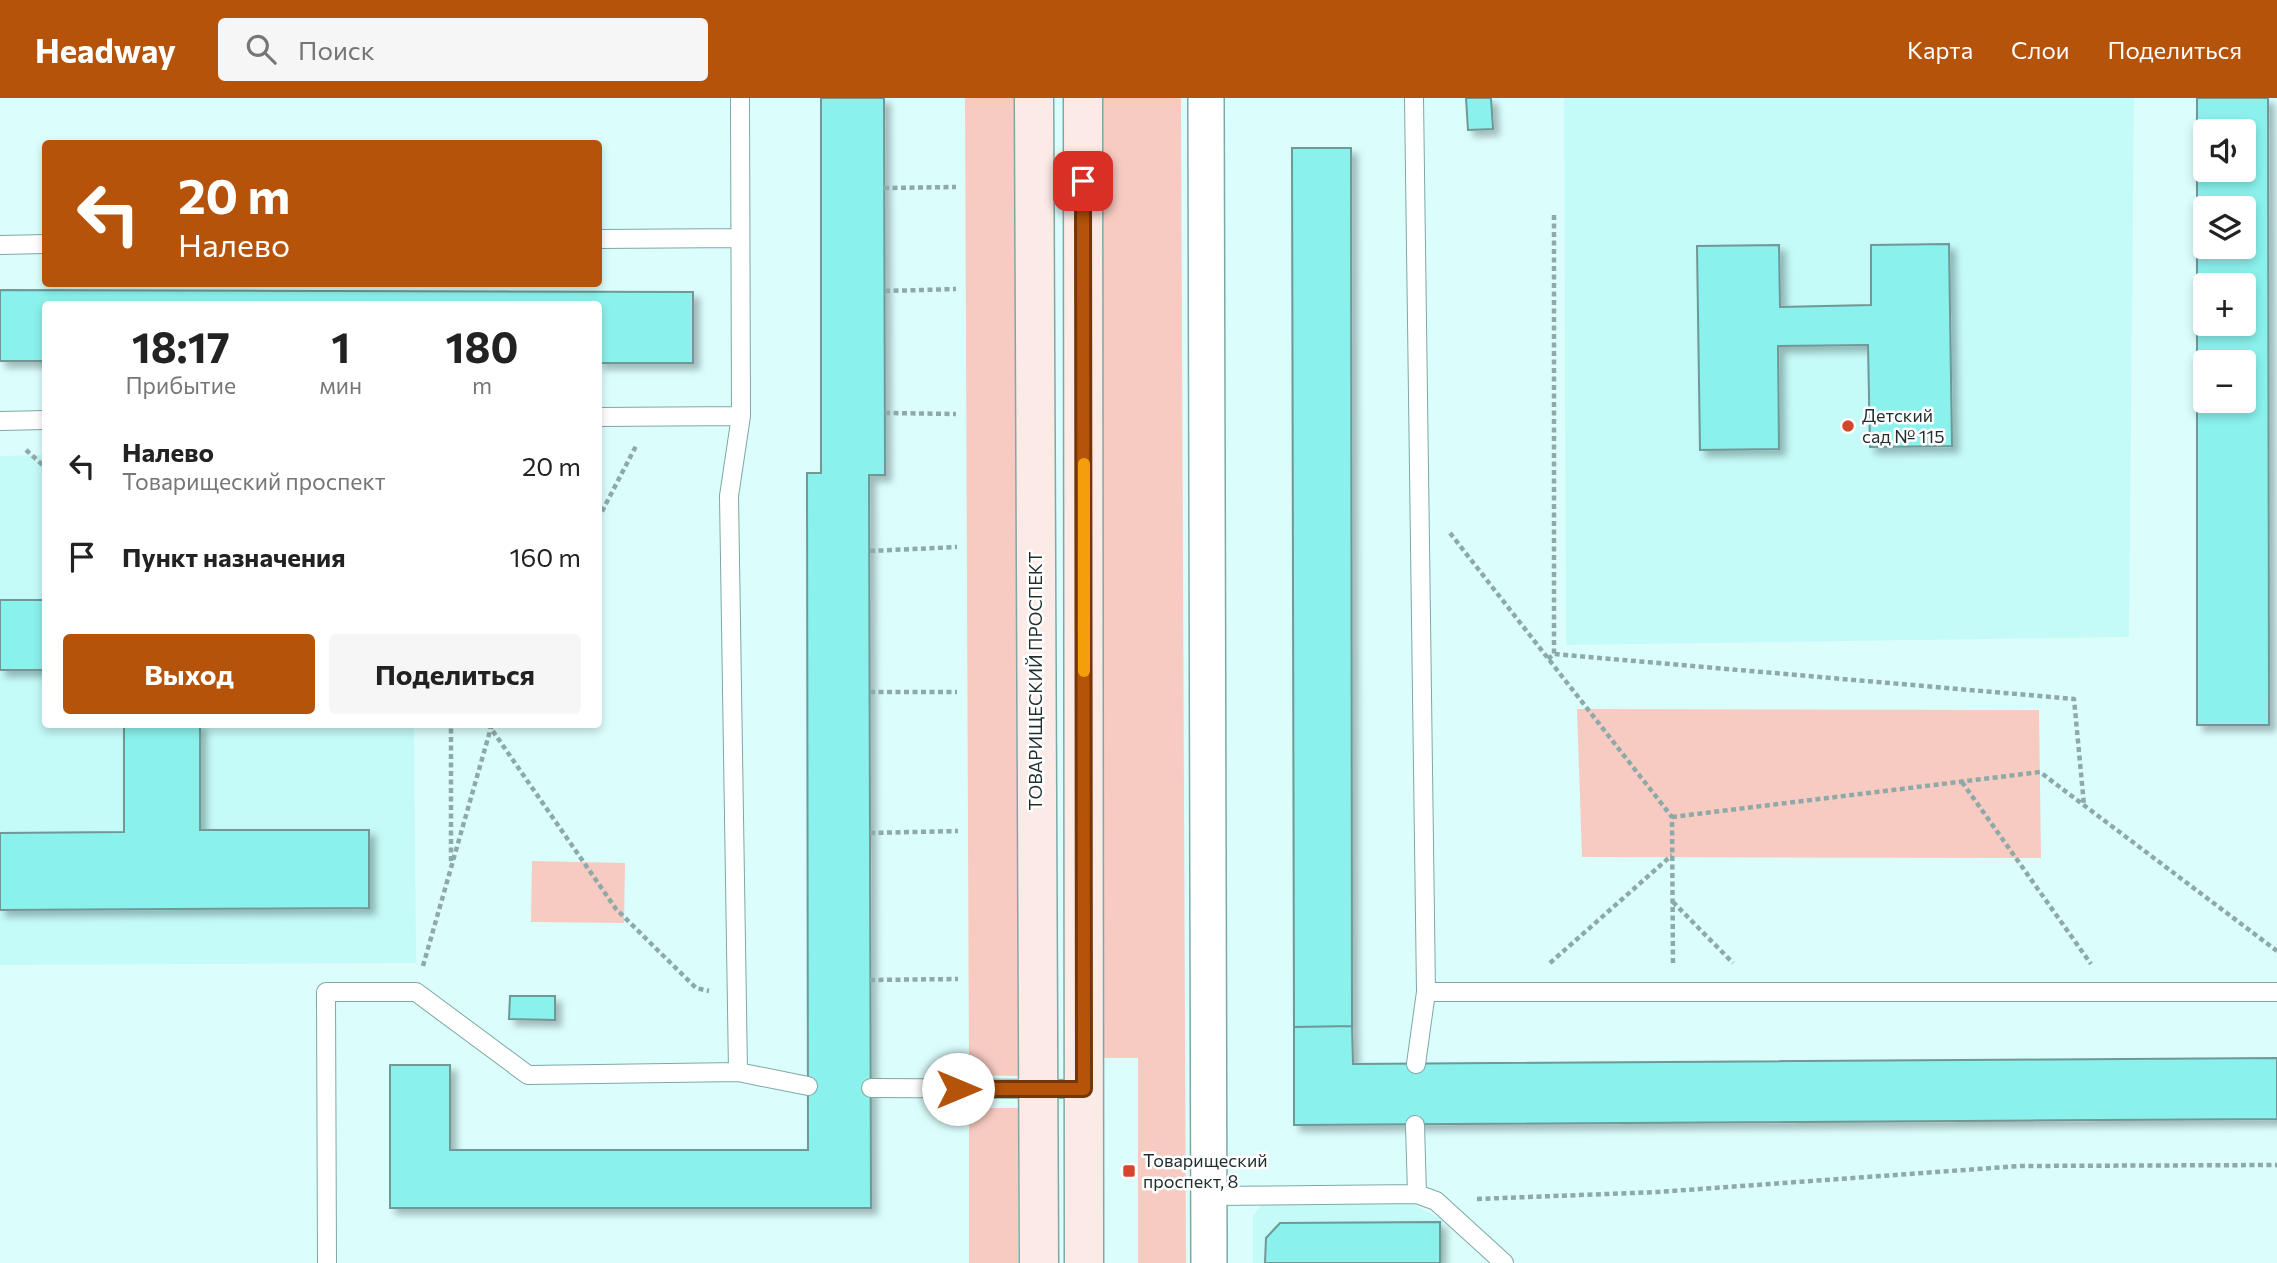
<!DOCTYPE html>
<html lang="ru">
<meta charset="utf-8">
<style>
body{margin:0;font-family:Commissioner,sans-serif;background:#f6f6f6;color:#222;height:100vh;display:flex;flex-direction:column;font-size:26px;white-space:nowrap}
*{box-sizing:border-box;margin:0}
p{font-size:23px;color:#767676}
.icon{flex:none;width:38px;height:38px;fill:none;stroke:currentColor;stroke-width:2;stroke-linecap:round;stroke-linejoin:round}
.map{position:relative;flex:1;overflow:hidden}
.details{position:absolute;left:42px;top:203px;width:560px;height:427px;display:flex;flex-direction:column;background:#fff;border-radius:7px;box-shadow:0 4px 10px #0003}
.details>*{flex:none}
.top-card{position:absolute;left:42px;top:42px;width:560px;height:147px;border-radius:7px;box-shadow:0 4px 10px #0003;background:#b45309;color:#fff;overflow:hidden}
.controls{position:absolute;left:2193px;top:21px;display:grid;gap:14px}
.controls a{display:grid;place-items:center;width:63px;height:63px;border-radius:7px;background:#fff;box-shadow:0 4px 10px #0003;font-size:35px}
.pin{position:absolute;display:grid;place-items:center;width:60px;height:60px;color:#fff;margin:-30px;border-radius:14px;box-shadow:0 4px 10px #0006}
.me{position:absolute;width:77px;margin:-38px;rotate:90deg;stroke-linejoin:round;filter:drop-shadow(0 0 5px #0008)}
.turn{display:flex;align-items:center;gap:24px;height:147px;padding:0 21px;font-size:32px}
.turn .icon{width:91px;height:91px;stroke-width:2.5}
.turn b{display:block;font-size:49px;line-height:60px}
.eta{display:flex;justify-content:space-evenly;align-items:center;height:119px;text-align:center}
.eta b{font-size:42px;font-weight:700;line-height:49px}
.action{display:flex;gap:14px;margin-top:auto;padding:14px 21px}
.action a{flex:1;height:80px;border-radius:7px;background:#b45309;color:#fff;font-size:28px;font-weight:700;line-height:80px;text-align:center}
.action a+a{background:#f6f6f6;color:#222}
ul{padding:0;list-style:none}
li{display:flex;align-items:center;gap:21px;height:91px;padding:0 21px}
li div{flex:1}
li b{display:block;font-size:26px}
li em{font-style:normal}
header{display:flex;align-items:center;gap:42px;box-sizing:border-box;height:98px;padding:0 35px;background:#b45309;color:#fff}
header strong{font-size:33px}
nav{display:flex;gap:38px;margin-inline-start:auto;font-size:24px}
.search{width:490px;height:63px;background:#f6f6f6;display:flex;align-items:center;gap:18px;box-sizing:border-box;padding:0 24px;border-radius:7px;color:#767676;font-size:26px}
.map>svg:first-child{display:block}
</style>
<header>
<strong>Headway</strong>
<div class="search"><svg class="icon" aria-label="search" viewBox="0 0 24 24"><circle cx="10" cy="10" r="6"/><path d="M15 15l6 6"/></svg>Поиск</div>
<nav><a>Карта</a><a>Слои</a><a>Поделиться</a></nav>
</header>
<div class="map">
<svg width="2277" height="1165" viewBox="0 0 2277 1165">
<defs>
<filter id="shadow"><feDropShadow dx="6" dy="6" stdDeviation="3.5" flood-color="#0004"/></filter>
</defs>
<rect width="100%" height="100%" fill="#dbfefc"/>
<!-- built -->
<path fill="#c4faf7" d="M1564 0H2134L2129 539 1566 547Z
M45 357 46 626 414 627 416 865 0 867V358Z
M1402 1088 1416 1108 1443 1122V1165H1253V1118L1274 1090Z"/>
<!-- green -->
<path fill="#f7cbc1" d="M965 0H1015L1018 978 969 977Z
M1099 0H1181L1186 1165H1138V960H1103Z
M1577 611 2039 612 2041 760 1582 759Z
M532 763 625 765 624 825 531 824Z
M969 1010H1018V1165H969Z"/>
<!-- building -->
<path fill="#8af1ec" stroke="#6f9896" stroke-width="2" fill-rule="evenodd" filter="url(#shadow)" d="M821 0H884L885 377H869L871 1110H390V967H450V1052H808L807 375H821Z
M1466 0H1491L1493 31 1468 32Z
M2197 0H2268L2269 627H2197ZM2205 33H2244V72H2205ZM2205 110H2244V149H2205ZM2205 187H2244V226H2205ZM2205 264H2244V303H2205Z
M1292 50H1351L1352 928 1294 929Z
M1949 146 1952 348 1870 349 1868 247 1778 248 1779 351 1700 352 1697 148 1779 147 1780 209 1871 207V147Z
M0 192 693 194V265H598V206H46V263H0Z
M0 502H46V572H0Z
M124 626H200V732H369V810L0 812V735L124 734Z
M510 898H555V922L509 921Z
M1352 928 1353 966 2277 960V1021L1294 1027V929Z
M1440 1124V1165H1265L1266 1140 1280 1125Z"/>
<g fill="none" stroke-linecap="round" stroke-linejoin="round">
<defs>
<path id="lane" d="M1414 0 1426 894 1416 966
M598 141 740 140
M0 147 46 146
M598 319 741 318
M0 323 46 322
M1426 894H2277
M738 974 808 988
M871 990 1084 991
M1415 1027 1417 1096
M1209 1098 1417 1096 1436 1103 1504 1165
M327 1165 326 894H416L528 977 738 974 729 398 741 318 740 0"/>
<path id="street" d="M1206 0 1209 1165"/>
<path id="secondary" d="M1034 0 1039 1165
M1083 0 1084 1165"/>
</defs>
<!-- lane casing -->
<use href="#lane" stroke="#7ea8a5" stroke-width="20"/>
<!-- street casing -->
<use href="#street" stroke="#7ea8a5" stroke-width="38"/>
<!-- secondary casing -->
<use href="#secondary" stroke="#7ea8a5" stroke-width="41"/>
<!-- path -->
<path stroke="#8eaaa8" stroke-width="4.5" stroke-dasharray="5 3.5" stroke-linecap="butt" d="M884 90 956 89
M1554 117V556
M885 193 956 191
M885 315 956 316
M26 352 46 370
M598 421 636 348
M1450 435 1672 719 1673 867
M870 453 957 449
M1548 561 1554 556 2074 601 2084 707
M870 594H957
M488 626 616 811 696 890 709 893
M1962 684 2091 866
M1672 719 2040 674 2277 853
M870 735 958 733
M451 763V626
M1673 804 1733 865
M1550 865 1672 757
M423 868 492 626
M870 882 958 881
M1477 1101 1658 1094 2020 1068 2277 1067"/>
<!-- lane -->
<use href="#lane" stroke="#fff" stroke-width="18"/>
<!-- street -->
<use href="#street" stroke="#fff" stroke-width="35"/>
<!-- secondary -->
<use href="#secondary" stroke="#fbeae6" stroke-width="38"/>
</g>
<g fill="none" stroke-linecap="round" stroke-linejoin="round">
<defs>
<path id="route" d="M958 991H1084L1083 83"/>
</defs>
<!-- route casing -->
<use href="#route" stroke="#753606" stroke-width="18"/>
<!-- route -->
<use href="#route" stroke="#b45309" stroke-width="12"/>
<!-- slow -->
<path stroke="#f59e0b" stroke-width="12" d="M1084 366V573"/>
</g>
<!-- markers -->
<g fill="#d3482d" stroke="#fff" stroke-width="2.5">
<circle cx="1848" cy="328" r="7"/>
<rect x="1122" y="1066" width="14" height="14" rx="3.5"/>
</g>
<g text-anchor="middle" stroke-width="5" stroke-linejoin="round" paint-order="stroke">
<!-- poi labels -->
<g font-size="18" fill="#1e2f2e" stroke="#fff" text-anchor="start">
<text x="1862" y="324">Детский<tspan x="1862" dy="21">сад № 115</tspan></text>
<text x="1143" y="1069">Товарищеский<tspan x="1143" dy="21">проспект, 8</tspan></text>
</g>
<!-- street labels -->
<g font-size="18" fill="#1e2f2e" stroke="#fff">
<text transform="translate(1036 583) rotate(-90)" y="6">ТОВАРИЩЕСКИЙ ПРОСПЕКТ</text>
</g>
</g>
</svg>
<div class="controls">
<a><svg class="icon" aria-label="sound" viewBox="0 0 24 24"><path d="M4 9h4l5-4v14l-5-4H4zM17 9q2 3 0 6"/></svg></a>
<a><svg class="icon" aria-label="layers" viewBox="0 0 24 24"><path d="M12 4l9 5-9 5-9-5zM3 14l9 5 9-5"/></svg></a>
<a>+</a>
<a>−</a>
</div>
<div class="pin" style="left:1083px;top:83px;background:#d93025"><svg class="icon" aria-label="arrive" viewBox="0 0 24 24"><path d="M6 21V4h12l-3 4 3 4H6"/></svg></div>
<svg class="me" style="left:958px;top:991px" viewBox="-20 -20 40 40"><circle r="19" fill="#fff"/><path d="M0-13L10 11 0 6-10 11z" fill="#b45309"/></svg>
<div class="top-card">
<div class="turn"><svg class="icon" aria-label="left" viewBox="0 0 24 24"><path d="M17 20v-9H6M10 6l-5 5 5 5"/></svg><div><b>20 m</b>Налево</div></div>
</div>
<section class="details">
<div class="eta">
<div><b>18:17</b><p>Прибытие</p></div>
<div><b>1</b><p>мин</p></div>
<div><b>180</b><p>m</p></div>
</div>
<ul>
<li><svg class="icon" aria-label="left" viewBox="0 0 24 24"><path d="M17 20v-9H6M10 6l-5 5 5 5"/></svg><div><b>Налево</b><p>Товарищеский проспект</p></div><em>20 m</em></li>
<li><svg class="icon" aria-label="arrive" viewBox="0 0 24 24"><path d="M6 21V4h12l-3 4 3 4H6"/></svg><div><b>Пункт назначения</b></div><em>160 m</em></li>
</ul>
<div class="action"><a>Выход</a><a>Поделиться</a></div>
</section>
</div>
